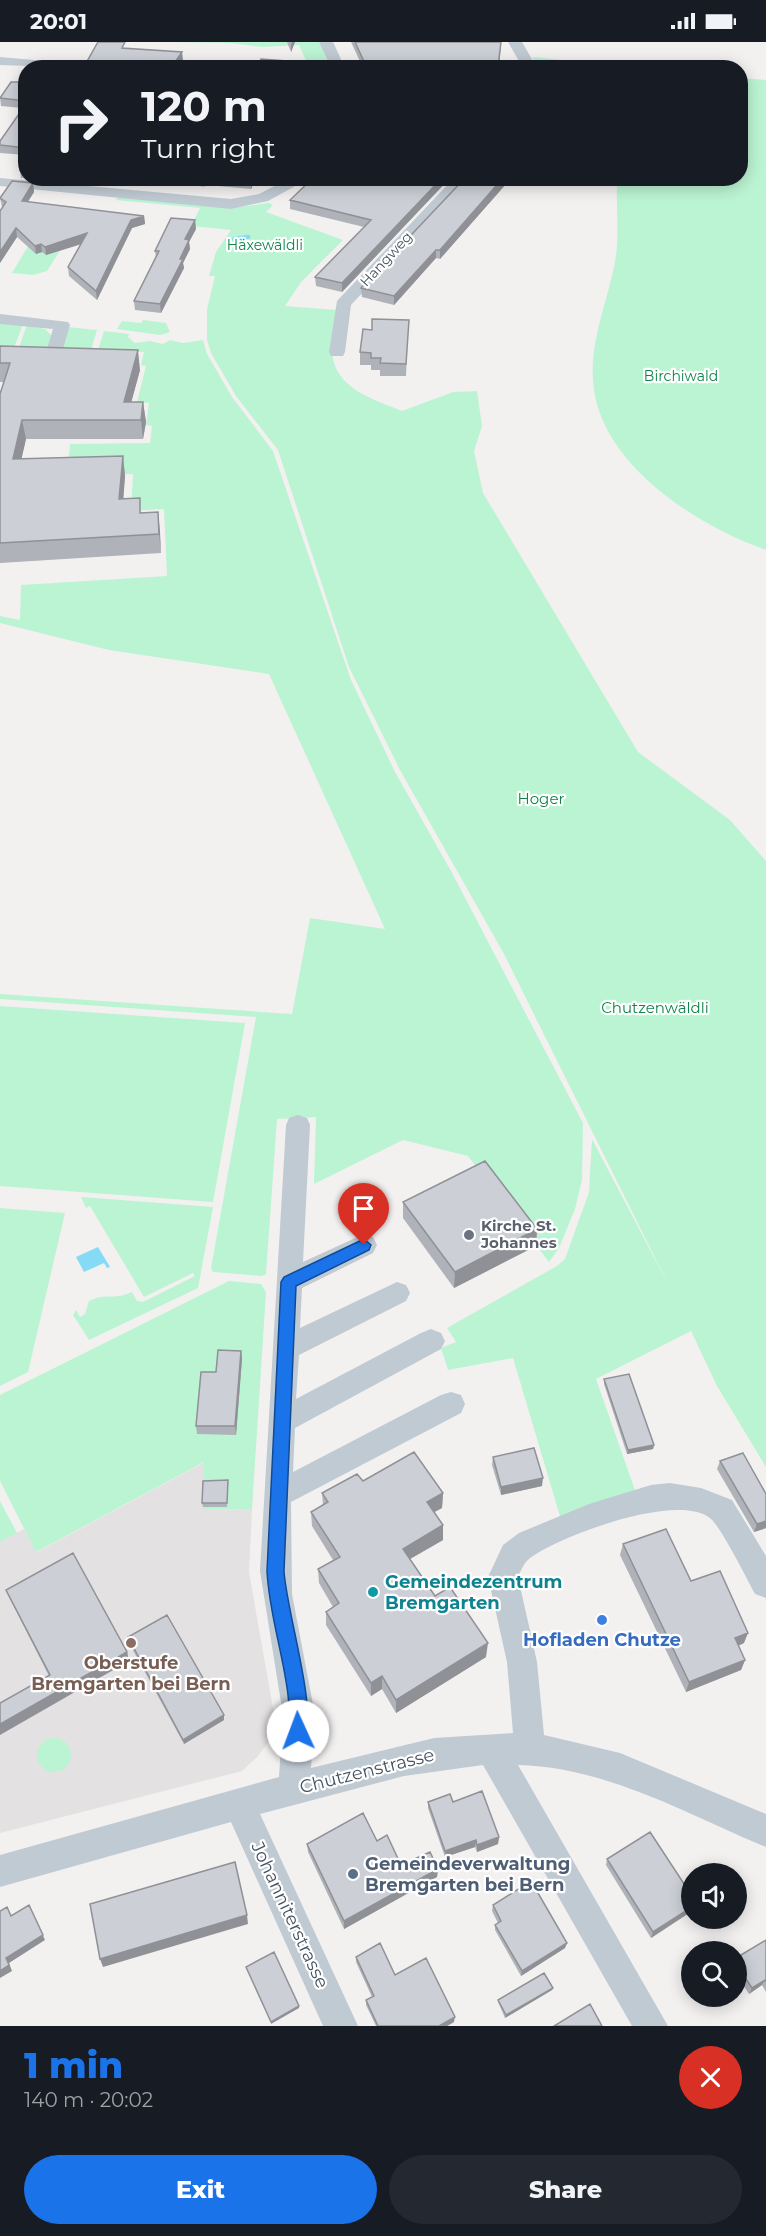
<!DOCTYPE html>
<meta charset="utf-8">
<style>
body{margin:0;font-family:Montserrat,sans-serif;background:#242831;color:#f1f3f6;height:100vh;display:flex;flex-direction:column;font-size:22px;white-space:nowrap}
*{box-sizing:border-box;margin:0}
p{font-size:20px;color:#9ea1a6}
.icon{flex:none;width:33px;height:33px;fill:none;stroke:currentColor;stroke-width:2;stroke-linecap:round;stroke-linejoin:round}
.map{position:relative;height:1984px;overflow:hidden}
.sheet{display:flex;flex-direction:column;background:#171b24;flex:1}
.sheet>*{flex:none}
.hud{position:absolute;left:18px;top:18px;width:730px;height:126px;border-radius:24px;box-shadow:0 3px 15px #0003;background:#171b24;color:#f1f3f6;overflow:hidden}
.buttons{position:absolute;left:681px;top:1821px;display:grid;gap:12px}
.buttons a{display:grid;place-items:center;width:66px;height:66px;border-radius:50%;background:#171b24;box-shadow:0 3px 15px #0003;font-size:30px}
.pin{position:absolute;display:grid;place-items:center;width:51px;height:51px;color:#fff;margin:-62px -26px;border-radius:50% 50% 50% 0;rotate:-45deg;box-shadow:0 0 6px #0007}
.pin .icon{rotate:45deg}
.me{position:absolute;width:66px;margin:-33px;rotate:358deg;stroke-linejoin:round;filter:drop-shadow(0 0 4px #0008)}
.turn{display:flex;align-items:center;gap:21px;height:126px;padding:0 24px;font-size:27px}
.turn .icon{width:78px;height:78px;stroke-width:2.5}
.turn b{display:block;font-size:42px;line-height:51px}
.round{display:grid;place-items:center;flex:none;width:63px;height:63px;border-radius:32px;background:#242831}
.overview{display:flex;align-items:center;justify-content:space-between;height:102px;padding:0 24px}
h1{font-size:36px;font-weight:800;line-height:45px;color:#1a73e8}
.cta{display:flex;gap:12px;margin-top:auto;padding:12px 24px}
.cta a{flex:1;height:69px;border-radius:36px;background:#1a73e8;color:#fff;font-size:24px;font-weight:800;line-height:69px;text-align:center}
.cta a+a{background:#242831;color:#f1f3f6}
.status{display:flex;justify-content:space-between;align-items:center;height:42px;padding:0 30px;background:#171b24;direction:ltr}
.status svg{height:16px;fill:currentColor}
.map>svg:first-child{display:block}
</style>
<div class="status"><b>20:01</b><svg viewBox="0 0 49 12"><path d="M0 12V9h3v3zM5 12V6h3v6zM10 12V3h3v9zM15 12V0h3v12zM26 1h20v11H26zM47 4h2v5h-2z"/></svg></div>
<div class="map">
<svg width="766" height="1984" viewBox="0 0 766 1984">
<rect width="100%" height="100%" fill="#f3f0f0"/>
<!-- education -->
<path fill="#e4e1e2" d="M205 1420 203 1468 252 1467 249 1530 274 1672 271 1697 257 1715 242 1729 0 1791V1500L24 1487 37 1510Z"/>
<!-- green -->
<path fill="#bbf4d2" d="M166 0H319L330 25H309L299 3 263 5 230 1Z
M532 15 635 25H539Z
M741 36 766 38V508C698 484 605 425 594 348 587 302 609 258 616 214 619 189 616 162 617 137L741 136Z
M118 155 233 166 269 161 273 163 266 170 343 198 301 240 285 264 337 268C335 281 331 297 332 310 335 347 373 357 402 369L453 350 477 349 482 384 474 409 483 451 638 710 730 778 766 819V1425L717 1344 691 1289 596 1337 637 1454 562 1481 513 1316 448 1328 441 1306 456 1300 447 1286 557 1224 565 1217 589 1150 592 1097 669 1244 504 912 400 728 349 625 278 408 236 354 211 311 207 298V267L215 234H209L216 210 231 188 191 184 200 166 116 158Z
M30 201 63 204 47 229 33 233 12 231Z
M143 278 166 281 170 290 160 293 117 287 122 279 141 281Z
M0 279 23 282 14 306 0 305Z
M27 283 45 287 52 294 51 307 19 305Z
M67 285 97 288 91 308 60 307Z
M104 289 129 292 128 295 135 301 150 299 163 302 170 298 183 301 203 298 207 312 232 355 273 409 351 638 395 730 451 829 583 1081 582 1138 575 1167 559 1206 549 1220 468 1114 403 1098 314 1142 316 1075 277 1077 266 1232 262 1234 213 1230 211 1226 256 975 0 957V952L292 972 310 876 385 887 269 632 109 608 0 581V574L20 578 21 543 167 534 164 467 131 469 133 432 67 434 70 402 150 401 152 384 146 383 149 361 137 360 146 324 141 323 144 310 98 308Z
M0 964 245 981 213 1160 0 1144Z
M81 1155 213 1165 198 1246 89 1298 73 1273 76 1268 80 1275 85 1272 89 1259C107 1250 112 1259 132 1250L137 1259 143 1260 195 1234 193 1231 144 1255 90 1164 86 1166Z
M0 1166 65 1171 28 1330 0 1344Z
M229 1239 261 1242 266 1250 252 1467 203 1468 204 1420 36 1510 0 1439V1353Z
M0 1459 17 1491 0 1500Z
M37 1713a17 17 0 1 1 34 0a17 17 0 1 1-34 0Z"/>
<!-- water -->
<path fill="#85dbf5" d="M98 1205 110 1225 107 1226 104 1221 84 1230 76 1215Z"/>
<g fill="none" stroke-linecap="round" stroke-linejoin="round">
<!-- stream -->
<path stroke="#85dbf5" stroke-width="4.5" d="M241 203 234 197 248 195"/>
<!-- minor -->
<path fill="#c0cad3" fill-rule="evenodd" d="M319 0H333L345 26H331Z
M508 0H522L537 26H523Z
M0 15 80 22 87 26 0 23Z
M0 136 231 157 259 152 290 136H310L268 159 231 167 0 144Z
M196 136H211L207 144 202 145 195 141Z
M454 136H470L351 263 345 310 343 314H331L329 310 337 259Z
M0 272 68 280 70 283 63 307 55 312 47 307 53 287 0 282Z
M298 1073 307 1076 310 1083 303 1220 364 1192 373 1195 377 1203 373 1211 302 1246 300 1286 397 1240 406 1243 410 1251 406 1259 299 1313 296 1357 421 1291 431 1287 441 1291 445 1299 441 1307 295 1386 293 1430 441 1353 451 1350 461 1353 465 1362 461 1371 291 1460 292 1552 315 1673 311 1726 434 1696 513 1691 507 1620 488 1535 503 1503 519 1491 589 1462 651 1443 670 1441 701 1446 732 1458 766 1514V1556L755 1552C747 1537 722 1487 711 1477 679 1449 560 1494 530 1516 524 1521 521 1528 518 1535L537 1620 544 1693 620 1711 766 1772V1805C686 1772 607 1725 518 1723L668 1984H632L483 1723 404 1734 260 1772 358 1984H323L231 1780 0 1845V1813L279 1735 283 1673 260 1529 286 1083 289 1076Z"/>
</g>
<!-- wall -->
<path fill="#afb2b8" d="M287 0H295L291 10Z
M351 0H501L499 26H363Z
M26 40V113L0 111V99L22 66 1 64 0 55Z
M26 120V136H21L20 128Z
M153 136H186L182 144 153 141Z
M217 136H256L251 147 218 144Z
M313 136H450L342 250 316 244 315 235 364 185 290 167V158Z
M465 136H513L509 142H506L440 217 436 216 394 263 362 255 361 246Z
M33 141 34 150 28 160 144 174 145 182 132 186 97 258 69 234 68 225 81 202 46 213 42 210 36 212 17 195 0 221V169L3 165H2L0 156Z
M195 178 196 187 189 200 190 207 183 221 184 226 161 271 135 268 134 259 156 216 155 209Z
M408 290 406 334H380V328H371V323H360V310Z
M0 304 140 328 131 360H143L146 380 143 397H26L21 417 123 414 125 434 123 456 142 471 158 470 161 511 0 521V352L4 340H0Z
M403 1160 537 1187 536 1204 454 1246 403 1176Z
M241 1309 242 1317 236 1393 197 1392 196 1384 216 1330Z
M604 1337 654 1403 653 1407 627 1412 604 1342Z
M493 1415 542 1444 501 1453 492 1423Z
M720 1419 766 1452V1486L754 1490 717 1427Z
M363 1439 443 1451 442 1466 434 1470 443 1498 410 1517 435 1554 486 1615 396 1671 382 1647 371 1654 326 1583V1570L333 1565 319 1541 318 1527 333 1518 312 1484 311 1470 323 1463 322 1451Z
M228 1442 227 1465H203L202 1461Z
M623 1502 691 1539 744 1601 738 1604 745 1618 741 1628 686 1650 620 1513Z
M6 1548 127 1610 129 1619 49 1634 10 1557Z
M128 1595 224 1673V1678L184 1702 129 1601Z
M428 1760H453L499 1795 498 1802 477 1810 475 1805 445 1815 428 1766Z
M377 1799 401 1823 438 1827 437 1835 344 1887 308 1810 307 1802Z
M607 1817 692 1854V1869L651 1896 606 1823Z
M493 1863 567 1901 565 1906 521 1934 495 1888V1883L498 1881 492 1869Z
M766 1898V1950L762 1943 749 1952 736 1932V1916Z
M356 1915 395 1933 454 1980 447 1984H376L366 1963V1958L372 1955 356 1920Z
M553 1946 552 1948 505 1976 498 1960V1958Z"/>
<!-- shaded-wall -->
<path fill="#8f9196" d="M292 0H295L291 10V2Z
M182 10 183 18 177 26H171Z
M181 136H186L182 144Z
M252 136H256L251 147V138Z
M442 136H450L342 250V241Z
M503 136H506V142L440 217V208Z
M33 141 34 150 23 167 22 159Z
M144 174 145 182 132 186 97 258 96 249 131 178Z
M195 178 196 187 189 200 190 207 183 221 184 226 161 271 160 262 180 217 185 197Z
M16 186 17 195 0 221V210Z
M87 191 88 200 46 213 45 205Z
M41 202 42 210 36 212 35 204Z
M436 208V216L394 263V254Z
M138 308 140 328 126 380 124 360Z
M143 360 146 380 143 397 141 378Z
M22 378 26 397 17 437 13 417Z
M123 414 125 434 122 476 119 457Z
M158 470 160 490 161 511 159 492Z
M537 1187 536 1204 454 1246 455 1230Z
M241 1309 242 1317 236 1393 235 1384Z
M654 1403 653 1407 627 1412 628 1408Z
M543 1436 542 1444 501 1453V1445Z
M443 1451 442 1466 427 1474V1460Z
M766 1479V1486L754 1490 757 1482Z
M443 1483V1498L403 1521V1507Z
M748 1591 744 1601 731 1607 735 1596Z
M488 1601 486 1615 396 1671V1658Z
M127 1610 129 1619 0 1693V1682Z
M745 1618 741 1628 686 1650 689 1640Z
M382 1634V1647L371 1654V1641Z
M224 1673V1678L184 1702 183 1698Z
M499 1795 498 1802 477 1810V1803Z
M476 1798 475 1805 445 1815V1809Z
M438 1827 437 1835 344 1887V1879Z
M29 1863 45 1898 9 1921 12 1929 0 1936V1929Z
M692 1865V1869L651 1896 653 1890Z
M247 1873 248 1882 103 1925 100 1917Z
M567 1901 565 1906 521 1934 522 1929Z
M765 1938 762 1943 749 1952 752 1946Z
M553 1946 552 1948 505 1976 506 1973Z
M299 1964V1966L271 1982V1980Z
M455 1975 454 1980 447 1984H439Z"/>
<!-- building -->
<path fill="#cccfd6" stroke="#8f9196" stroke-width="1.5" d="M98 0H125L122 6 182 10 171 26H47L51 19 86 21Z
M355 0H501L498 25 462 22V26H367Z
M261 17 286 19 282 26H256Z
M11 40H26V59L0 56Z
M26 62V106L0 103V99Z
M26 120V128H20Z
M229 136H252L251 138Z
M313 136H442L342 241 315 235 371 178 290 158Z
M465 136H503L440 208H436L394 254 361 246Z
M12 139 33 141 22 159 144 174 131 178 96 249 68 225 87 191 45 205 41 202 35 204 16 186 0 210V169L6 160 0 156Z
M171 176 195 178 185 197 189 198 180 217H183L160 262 134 259 159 209H155Z
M372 277 409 278 406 322 380 321 381 316H371V311L360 310 363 287 372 288Z
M0 304 138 308 124 360H143L141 378H22L13 417 123 414 119 457 140 456V471L158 470 159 492 0 501V352L10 321H0Z
M485 1119 537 1187 455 1230 403 1160Z
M218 1308 241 1309 235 1384H196L201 1330H216Z
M629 1332 654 1403 628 1408 604 1337Z
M534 1406 543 1436 501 1445 493 1415Z
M414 1410 443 1451 427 1460 443 1483 403 1507 435 1554 450 1545 488 1601 396 1658 382 1634 371 1641 326 1570 339 1561 318 1527 340 1515 311 1470 328 1460 322 1451 357 1432 363 1439Z
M743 1411 766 1452V1479L757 1482 720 1419Z
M228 1438 227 1461H202L203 1439Z
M666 1487 691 1539 720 1529 748 1591 735 1596 745 1618 689 1640 623 1502Z
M73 1511 127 1610 0 1682V1661L50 1633 6 1548Z
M167 1573 224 1673 183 1698 128 1595Z
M482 1749 499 1795 477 1803 476 1798 445 1809 428 1760 450 1752 453 1760Z
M363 1771 377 1799 387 1793 401 1823 430 1810 438 1827 344 1879 307 1802Z
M650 1790 692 1854V1865L653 1890 607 1817Z
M235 1820 247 1873 100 1917 90 1862Z
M531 1839 567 1901 522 1929 495 1883 501 1879 493 1863Z
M29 1863 43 1893 6 1916 9 1923 0 1929V1869L7 1865 11 1874Z
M766 1898V1940L765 1938 752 1946 736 1922V1916Z
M380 1901 395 1933 426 1916 455 1975 439 1984H378L366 1958 374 1954 356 1915Z
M274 1910 299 1964 271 1980 246 1925Z
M544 1931 553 1946 506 1973 498 1958Z
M590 1962 602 1984H554Z"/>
<!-- route -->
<path fill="#1a73e8" stroke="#114b97" stroke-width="1.5" d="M364 1197 371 1203 369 1208 296 1244 284 1529C286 1567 317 1666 305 1695L298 1698 292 1695C287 1682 290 1667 288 1653 283 1611 269 1571 267 1529L281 1240 284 1235Z"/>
<!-- markers -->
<circle fill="#6b7280" stroke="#fff" stroke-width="2" cx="469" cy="1193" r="6"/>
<circle fill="#0f9aa8" stroke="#fff" stroke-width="2" cx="373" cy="1550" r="6"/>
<circle fill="#3f7fe0" stroke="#fff" stroke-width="2" cx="602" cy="1578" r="6"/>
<circle fill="#8d6e63" stroke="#fff" stroke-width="2" cx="131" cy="1601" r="6"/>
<circle fill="#5c6f8a" stroke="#fff" stroke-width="2" cx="353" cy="1832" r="6"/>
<g text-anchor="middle" stroke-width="4.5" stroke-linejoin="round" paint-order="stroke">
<!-- far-park labels -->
<g font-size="14" fill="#0e844b" stroke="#fff">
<text x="265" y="208">Häxewäldli</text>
<text x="681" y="339">Birchiwald</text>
</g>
<!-- far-street labels -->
<g font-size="14" fill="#465360" stroke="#fff">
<text transform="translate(386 217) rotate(-47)" y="5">Hangweg</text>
</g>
<!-- park labels -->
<g font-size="15" fill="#0e844b" stroke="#fff">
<text x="541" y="762">Hoger</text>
<text x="655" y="971">Chutzenwäldli</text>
</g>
<!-- worship labels -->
<g font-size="15" font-weight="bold" fill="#5b616d" stroke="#fff" text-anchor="start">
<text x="481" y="1189">Kirche St.<tspan x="481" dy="17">Johannes</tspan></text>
</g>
<!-- near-culture labels -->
<g font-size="18" font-weight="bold" fill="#0d838f" stroke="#fff" text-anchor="start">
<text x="385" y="1546">Gemeindezentrum<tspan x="385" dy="21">Bremgarten</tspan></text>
</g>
<!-- near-shop labels -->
<g font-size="18" font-weight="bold" fill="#366cbe" stroke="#fff">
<text x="602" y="1604">Hofladen Chutze</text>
</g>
<!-- near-education labels -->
<g font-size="18" font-weight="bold" fill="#785e54" stroke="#fff">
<text x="131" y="1627">Oberstufe<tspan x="131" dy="21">Bremgarten bei Bern</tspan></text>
</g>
<!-- near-street labels -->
<g font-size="18" fill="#465360" stroke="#fff">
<text transform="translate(367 1729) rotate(-14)" y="6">Chutzenstrasse</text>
<text transform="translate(290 1873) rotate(65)" y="6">Johanniterstrasse</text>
</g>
<!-- near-service labels -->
<g font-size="18" font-weight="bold" fill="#4e5e75" stroke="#fff" text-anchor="start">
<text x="365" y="1828">Gemeindeverwaltung<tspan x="365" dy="21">Bremgarten bei Bern</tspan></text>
</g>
</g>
</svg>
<div class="buttons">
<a><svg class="icon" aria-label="sound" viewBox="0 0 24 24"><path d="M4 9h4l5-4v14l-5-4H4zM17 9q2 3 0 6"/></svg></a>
<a><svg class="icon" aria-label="search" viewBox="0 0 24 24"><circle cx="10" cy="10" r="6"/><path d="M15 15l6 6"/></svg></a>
</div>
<div class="pin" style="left:364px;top:1203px;background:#d93025"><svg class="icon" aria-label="arrive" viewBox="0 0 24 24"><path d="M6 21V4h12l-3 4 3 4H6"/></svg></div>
<svg class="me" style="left:298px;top:1689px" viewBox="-20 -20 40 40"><circle r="19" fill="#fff"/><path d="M0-13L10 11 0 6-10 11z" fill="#1a73e8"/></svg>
<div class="hud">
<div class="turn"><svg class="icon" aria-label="right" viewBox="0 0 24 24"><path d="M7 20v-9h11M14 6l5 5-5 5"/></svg><div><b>120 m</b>Turn right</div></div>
</div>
</div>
<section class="sheet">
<div class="overview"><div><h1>1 min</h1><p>140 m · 20:02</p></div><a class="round" style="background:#d93025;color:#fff"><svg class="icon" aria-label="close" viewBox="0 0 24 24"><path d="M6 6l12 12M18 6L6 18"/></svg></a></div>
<div class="cta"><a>Exit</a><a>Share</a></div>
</section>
